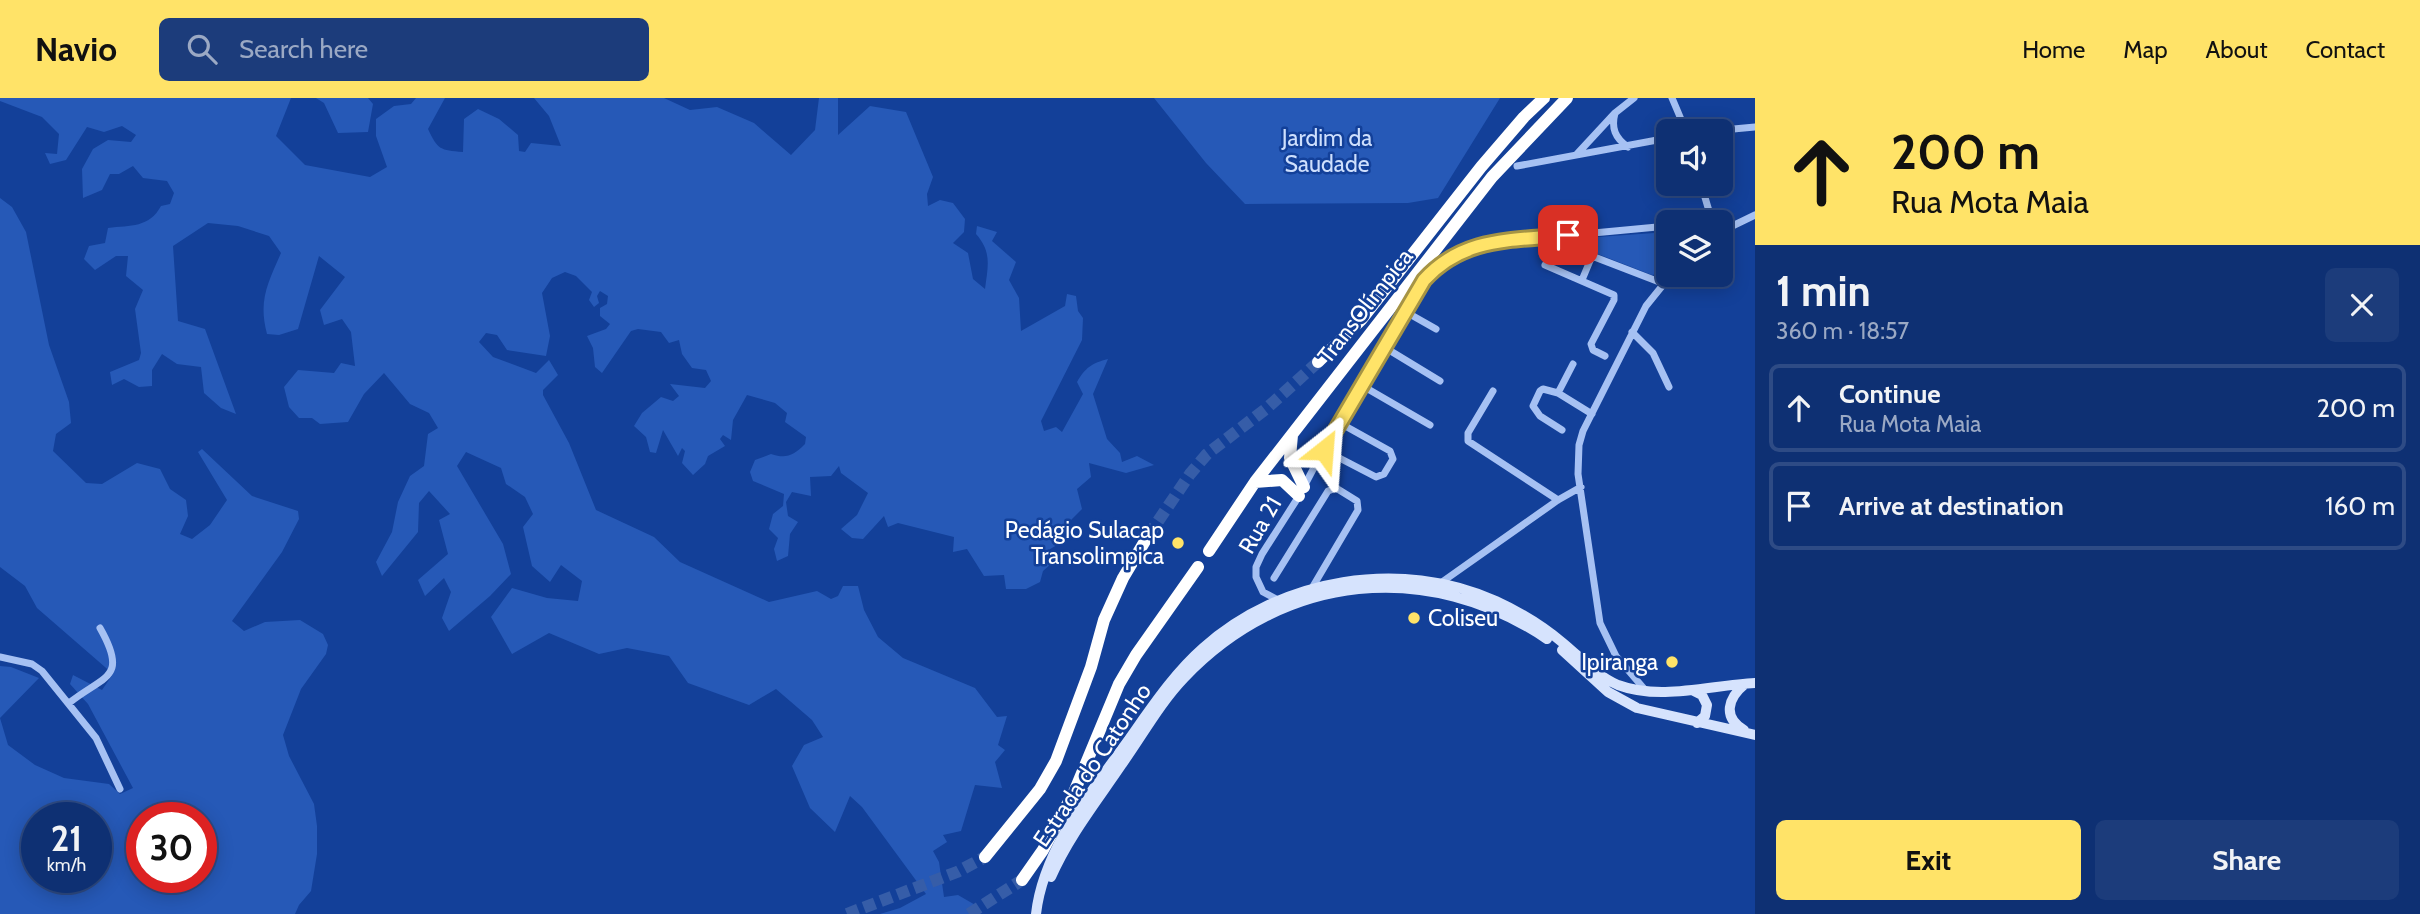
<!DOCTYPE html>
<meta charset="utf-8">
<style>
body{margin:0;font-family:Cabin,sans-serif;background:#1c3c7b;color:#f1f3f6;height:100vh;display:flex;flex-direction:column;font-size:26px;white-space:nowrap}
*{box-sizing:border-box;margin:0}
p{font-size:23px;color:#9ba9c4}
.icon{flex:none;width:38px;height:38px;fill:none;stroke:currentColor;stroke-width:2;stroke-linecap:round;stroke-linejoin:round}
.map{position:relative;flex:1;overflow:hidden}
.side{display:flex;flex-direction:column;background:#0e3073;width:665px}
.side>*{flex:none}
.guide{background:#ffe368;color:#111;overflow:hidden}
.tools{position:absolute;left:1656px;top:21px;display:grid;gap:14px}
.tools a{display:grid;place-items:center;width:77px;height:77px;border-radius:10px;background:#0e3073;box-shadow:0 4px 18px #0003,0 0 0 2px #2e4b85;font-size:35px}
.speed{position:absolute;left:21px;top:704px;display:flex;gap:14px;font-size:35px;font-weight:700;text-align:center}
.speed>*{display:grid;place-content:center;width:91px;height:91px;border-radius:50%;background:#0e3073;box-shadow:0 4px 18px #0003,0 0 0 2px #2e4b85;line-height:1}
.speed small{font-size:18px;font-weight:400}
.speed .limit{border:10px solid #d22;background:#fff;color:#111}
.pin{position:absolute;display:grid;place-items:center;width:60px;height:60px;color:#fff;margin:-30px;border-radius:14px;box-shadow:0 4px 10px #0006}
.me{position:absolute;width:77px;margin:-38px;rotate:28deg;stroke-linejoin:round;filter:drop-shadow(0 0 5px #0008)}
.turn{display:flex;align-items:center;gap:24px;height:147px;padding:0 21px;font-size:32px}
.turn .icon{width:91px;height:91px;stroke-width:2.5}
.turn b{display:block;font-size:49px;line-height:60px}
.round{display:grid;place-items:center;flex:none;width:74px;height:74px;border-radius:10px;background:#1c3c7b}
.summary{display:flex;align-items:center;justify-content:space-between;height:119px;padding:0 21px}
h1{font-size:42px;font-weight:700;line-height:52px}
.action{display:flex;gap:14px;margin-top:auto;padding:14px 21px}
.action a{flex:1;height:80px;border-radius:10px;background:#ffe368;color:#111;font-size:28px;font-weight:700;line-height:80px;text-align:center}
.action a+a{background:#1c3c7b;color:#f1f3f6}
ul{padding:0;list-style:none}
li{display:flex;align-items:center;gap:21px;height:88px;margin:0 14px 10px;padding:0 7px;border:4px solid #2e4b85;border-radius:10px}
li div{flex:1}
li b{display:block;font-size:26px}
li em{font-style:normal}
header{display:flex;align-items:center;gap:42px;box-sizing:border-box;height:98px;padding:0 35px;background:#ffe368;color:#111}
header strong{font-size:33px}
nav{display:flex;gap:38px;margin-inline-start:auto;font-size:24px}
.search{width:490px;height:63px;background:#1c3c7b;display:flex;align-items:center;gap:18px;box-sizing:border-box;padding:0 24px;border-radius:10px;color:#9ba9c4;font-size:26px}
main{display:flex;flex:1;min-height:0}
.map>svg:first-child{display:block}
</style>
<header>
<strong>Navio</strong>
<div class="search"><svg class="icon" aria-label="search" viewBox="0 0 24 24"><circle cx="10" cy="10" r="6"/><path d="M15 15l6 6"/></svg>Search here</div>
<nav><a>Home</a><a>Map</a><a>About</a><a>Contact</a></nav>
</header>
<main>
<div class="map">
<svg width="1755" height="816" viewBox="0 0 1755 816">
<rect width="100%" height="100%" fill="#134099"/>
<!-- green -->
<path fill="#2659b7" fill-rule="evenodd" d="M0 0H291L276 38 305 67 370 79 387 69 376 38V21L394 8 411 6 416 0H445L428 31C438 52 440 52 463 54L464 21 478 11 499 21 518 37 519 53 525 54 531 45 561 48 549 18 534 0H664L690 12 717 9 754 25 791 57 815 32 819 0H838V37L870 8 906 14 933 79 927 96 928 108 940 102 953 105 965 121 964 134 953 145 968 155 973 181 985 191C988 168 992 154 976 136L977 128 997 134 992 143 1016 164 1009 182 1019 200 1021 233 1065 208 1067 196 1076 198 1078 213 1083 220 1082 242 1041 323 1044 333 1056 329 1062 334 1083 296 1077 284C1085 270 1092 265 1108 261L1093 296 1107 341 1120 355 1122 364 1137 358 1154 367 1126 375 1089 365 1091 379 1077 391 1082 411 1064 429 1057 447 1045 454 1052 465 1043 473 1040 484 1026 491H1006L1004 477 984 478 967 451 953 454 954 439 898 425 888 429 884 418 863 441 852 440 841 431 857 417 868 395 841 375 839 368 831 378 810 379 811 398 792 394 786 404 788 418 798 424 790 436 788 458 777 463 774 451 778 440 769 431 773 416 783 408 784 396 753 383 750 374 755 362 771 356C786 361 793 358 805 346L806 339 785 324 787 315 775 305 747 297 733 322 731 342 723 337 720 341 725 348 708 358 705 366 693 377 682 365 685 353 682 350 678 358 663 332 656 355 650 354 646 339 634 328 642 315 661 299 673 303 679 298 670 286 705 290 711 283 706 272 692 270 682 256 679 242 669 245 661 234 638 231 631 233 602 275 595 269 593 250 587 238 606 231 610 226 600 218V210L607 206 608 198 600 193 597 198 599 205 594 209 589 202 592 194 576 178 565 174 552 180 542 195 550 238 546 258 507 252 497 237 486 235 479 244 493 259 536 275 549 262 558 277 543 292V297L569 345 596 412 654 439 680 464 769 504 817 493 831 501 838 498 843 488H858L864 512 878 539 903 560 975 590 997 619 1007 618 998 647 1005 652 995 664 1002 690 975 687 961 733 943 737 947 744 933 753 939 764 944 799 958 797 977 808 979 816H880L900 810 926 796 862 709 850 698 835 734 810 710 792 668 804 647 823 639 812 622 776 591 749 607 688 585 669 558 627 550 599 556 549 535 512 556 491 519 512 490 547 500 578 503 582 483 561 467 550 484 532 468 523 429 533 416 525 399 506 386 501 370 466 354 457 368 503 446 511 476 490 498 449 533 442 520 451 494 444 480 425 498 418 482 448 456 439 422 450 416 429 393 419 405 418 434 382 478 376 464 392 434 398 404 410 378 424 368 428 336 438 330 429 315 410 306 384 275 364 296 348 324 320 326 312 320H299L289 309 284 289 298 272 334 275 341 265 355 268 351 234 342 221 324 227 320 212 345 179 319 158 298 231 279 237 267 236C258 202 268 185 281 155L269 138 238 128 208 125 173 148 178 223 205 231 236 316 221 310 204 295 201 269 177 266 162 256 152 272V288L139 289 124 281 112 287 110 274 139 262 141 255 135 211 143 192 126 178 128 158H116L95 172 84 161 89 148 105 145 108 130C131 127 149 130 161 108L170 106 174 95 167 83 143 80 133 68 119 76H110L102 92 83 100 82 71 93 51 108 42 131 44 136 37 122 28 104 34 87 29 66 62 50 66 45 55 57 56 59 36 42 19 0 3Z
M316 0H368L373 6 368 34 338 35 324 5Z
M1154 0H1500L1438 100 1408 105 1245 106 1206 65Z
M0 100 12 109 26 134 49 247 69 304 71 325 56 336 53 353 86 385 102 386 137 365 160 371 170 391 186 402 188 418 180 436 192 441 210 427 227 402 198 354 202 351 252 398 298 413 299 421 282 454 232 523 244 533 265 524 300 522 323 536 328 547 326 556 301 591 283 637 289 658 314 706 317 728V756L311 793 299 807 295 816H0V568L11 569 39 580 0 620 8 647 35 667 64 680 109 686 120 696 133 690 88 606 70 586 73 577 102 592 113 576 37 510 25 488 0 469ZM37 719H96V779H37ZM142 719H201V779H142Z
M1668 134V170L1661 175 1652 177 1567 144 1570 141Z"/>
<g fill="none" stroke-linecap="round" stroke-linejoin="round">
<!-- highway-tunnel -->
<path stroke="#365da8" stroke-width="12" stroke-dasharray="12 6" stroke-linecap="butt" d="M1148 438 1190 376 1207 356 1267 310 1318 264
M847 816 957 774 985 759
M969 816 1022 782"/>
<!-- street -->
<path stroke="#a6c1f3" stroke-width="7" d="M1672 0 1686 33
M1615 15C1611 30 1615 40 1628 49
M1712 33 1755 29
M1577 56 1615 15 1634 0
M1517 68 1668 40
M1701 86 1712 123
M1701 124H1713
M1720 134 1755 117
M1545 140 1662 185
M1545 167 1614 197V202L1591 246 1593 252 1605 258
M1582 182 1592 158
M1406 214 1436 231
M1632 234 1653 255 1669 289
M1384 249 1440 283
M1361 287 1430 327
M1493 293 1468 335V343L1558 402
M1558 295 1573 266
M1562 332 1540 318 1533 308 1540 293 1543 291 1558 295 1592 316
M1324 352 1376 379 1384 376 1393 361 1390 353 1338 324
M1274 480 1328 393 1336 390 1357 403 1358 412 1312 490
M1442 484 1558 402 1581 389
M1280 503 1263 494 1256 479V469L1262 456 1299 398 1338 324 1424 182 1435 170 1452 158 1486 145 1668 128
M0 559 32 566 42 573 96 640 120 691
M1646 593 1616 558 1600 525 1578 376 1579 347 1583 333 1646 208 1671 177
M69 605C104 577 129 581 100 530"/>
<!-- secondary -->
<path stroke="#d6e3fd" stroke-width="10" d="M1562 552 1608 594 1637 610 1755 637
M1692 592 1702 597 1707 607 1705 618 1697 625
M1744 632C1722 619 1728 600 1745 586
M1051 779C1069 738 1097 703 1122 666 1142 638 1160 605 1184 580 1284 475 1428 461 1547 541
M1036 816C1044 745 1100 684 1139 627 1158 600 1178 572 1203 550 1281 480 1401 460 1496 503 1520 514 1543 528 1563 545 1580 559 1597 578 1618 587 1661 603 1711 587 1755 585"/>
<!-- highway -->
<path stroke="#fff" stroke-width="12" d="M1318 264 1361 222 1481 69 1524 19 1544 0
M1292 337 1290 360 1304 389
M1255 384 1282 382 1299 398
M1209 453 1255 384 1492 79 1567 0
M985 759 1040 691 1056 663 1091 569 1104 522 1123 480 1148 438
M1022 782 1043 752 1075 692 1119 586 1136 557 1198 469"/>
</g>
<g fill="none" stroke-linecap="round" stroke-linejoin="round">
<defs>
<path id="route" d="M1324 352 1424 182C1464 138 1513 143 1568 137"/>
</defs>
<!-- route casing -->
<use href="#route" stroke="#a69444" stroke-width="18"/>
<!-- route -->
<use href="#route" stroke="#ffe368" stroke-width="12"/>
</g>
<!-- markers -->
<g fill="#ffe368" stroke="#134099" stroke-width="2.5">
<circle cx="1178" cy="445" r="7"/>
<circle cx="1414" cy="520" r="7"/>
<circle cx="1672" cy="564" r="7"/>
</g>
<g text-anchor="middle" stroke-width="5" stroke-linejoin="round" paint-order="stroke">
<!-- park labels -->
<g font-size="23" fill="#cedffd" stroke="#134099">
<text x="1327" y="48">Jardim da<tspan x="1327" dy="26">Saudade</tspan></text>
</g>
<!-- street labels -->
<g font-size="23" fill="#fff" stroke="#134099">
<text transform="translate(1365 208) rotate(-52)" y="8">TransOlímpica</text>
<text transform="translate(1260 427) rotate(-60)" y="8">Rua 21</text>
<text transform="translate(1092 667) rotate(-56)" y="8">Estrada do Catonho</text>
</g>
<!-- poi labels -->
<g font-size="23" fill="#fff" stroke="#134099" text-anchor="end">
<text x="1164" y="440">Pedágio Sulacap<tspan x="1164" dy="26">Transolimpica</tspan></text>
<text x="1428" y="528" text-anchor="start">Coliseu</text>
<text x="1658" y="572">Ipiranga</text>
</g>
</g>
</svg>
<div class="tools">
<a><svg class="icon" aria-label="sound" viewBox="0 0 24 24"><path d="M4 9h4l5-4v14l-5-4H4zM17 9q2 3 0 6"/></svg></a>
<a><svg class="icon" aria-label="layers" viewBox="0 0 24 24"><path d="M12 4l9 5-9 5-9-5zM3 14l9 5 9-5"/></svg></a>
</div>
<div class="speed"><div>21<small>km/h</small></div><div class="limit">30</div></div>
<div class="pin" style="left:1568px;top:137px;background:#d93025"><svg class="icon" aria-label="arrive" viewBox="0 0 24 24"><path d="M6 21V4h12l-3 4 3 4H6"/></svg></div>
<svg class="me" style="left:1324px;top:352px" viewBox="-20 -20 40 40"><path d="M0-17L14 15 0 8-14 15z" fill="#ffe368" stroke="#fff" stroke-width="4"/></svg>
</div>
<section class="side">
<div class="guide">
<div class="turn"><svg class="icon" aria-label="ahead" viewBox="0 0 24 24"><path d="M12 20V5M6 11l6-6 6 6"/></svg><div><b>200 m</b>Rua Mota Maia</div></div>
</div>
<div class="summary"><div><h1>1 min</h1><p>360 m · 18:57</p></div><a class="round"><svg class="icon" aria-label="close" viewBox="0 0 24 24"><path d="M6 6l12 12M18 6L6 18"/></svg></a></div>
<ul>
<li><svg class="icon" aria-label="ahead" viewBox="0 0 24 24"><path d="M12 20V5M6 11l6-6 6 6"/></svg><div><b>Continue</b><p>Rua Mota Maia</p></div><em>200 m</em></li>
<li><svg class="icon" aria-label="arrive" viewBox="0 0 24 24"><path d="M6 21V4h12l-3 4 3 4H6"/></svg><div><b>Arrive at destination</b></div><em>160 m</em></li>
</ul>
<div class="action"><a>Exit</a><a>Share</a></div>
</section>
</main>
